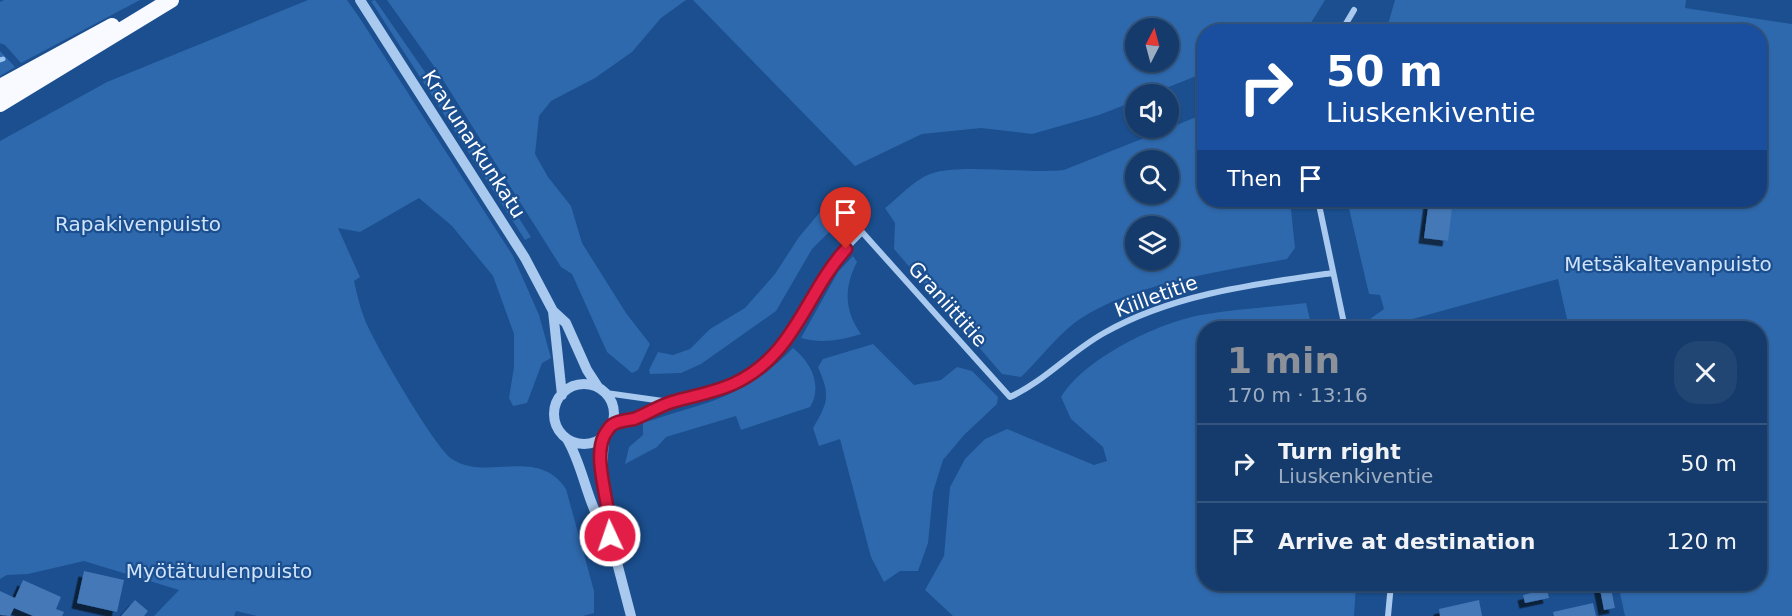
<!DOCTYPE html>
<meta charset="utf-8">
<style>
body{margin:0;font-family:"DejaVu Sans",sans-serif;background:#214673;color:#f1f3f6;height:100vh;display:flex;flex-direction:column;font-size:22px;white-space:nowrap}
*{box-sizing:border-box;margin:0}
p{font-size:20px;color:#9dadc1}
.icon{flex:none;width:33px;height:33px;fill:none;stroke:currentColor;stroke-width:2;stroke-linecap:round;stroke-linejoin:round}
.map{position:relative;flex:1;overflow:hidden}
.side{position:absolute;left:1197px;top:321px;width:570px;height:270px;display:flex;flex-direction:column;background:#143b6b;border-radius:24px;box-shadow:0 2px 4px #0004,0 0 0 2px #33557e}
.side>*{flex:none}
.guide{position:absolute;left:1197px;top:24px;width:570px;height:183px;border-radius:24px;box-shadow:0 2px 4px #0004,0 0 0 2px #33557e;background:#1a4fa0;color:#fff;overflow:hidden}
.needle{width:39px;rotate:6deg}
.fabs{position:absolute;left:1125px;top:18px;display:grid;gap:12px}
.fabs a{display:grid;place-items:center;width:54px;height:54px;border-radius:50%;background:#143b6b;box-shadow:0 2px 4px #0004,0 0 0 2px #33557e;font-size:30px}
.pin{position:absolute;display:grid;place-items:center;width:51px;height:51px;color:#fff;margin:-62px -26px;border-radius:50% 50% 50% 0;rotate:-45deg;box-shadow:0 0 6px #0007}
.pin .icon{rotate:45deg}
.me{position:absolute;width:66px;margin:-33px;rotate:357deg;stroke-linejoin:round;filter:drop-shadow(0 0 4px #0008)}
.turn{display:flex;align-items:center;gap:21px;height:126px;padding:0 30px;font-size:27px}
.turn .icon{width:78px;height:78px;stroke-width:2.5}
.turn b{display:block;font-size:42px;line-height:51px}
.then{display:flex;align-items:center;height:57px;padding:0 30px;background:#0003;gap:12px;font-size:22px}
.round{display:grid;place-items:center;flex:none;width:63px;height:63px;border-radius:24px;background:#214673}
.overview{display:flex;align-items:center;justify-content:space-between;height:102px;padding:0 30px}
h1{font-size:36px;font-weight:700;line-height:45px;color:#8c9099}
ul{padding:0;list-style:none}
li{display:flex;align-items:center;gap:18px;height:78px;padding:0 30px;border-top:2px solid #33557e}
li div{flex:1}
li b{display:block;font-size:22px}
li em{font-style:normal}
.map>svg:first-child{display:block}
</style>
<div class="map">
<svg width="1792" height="616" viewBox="0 0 1792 616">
<defs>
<filter id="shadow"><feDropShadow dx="-5.5" dy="5.5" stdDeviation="0" flood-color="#0009"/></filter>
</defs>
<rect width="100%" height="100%" fill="#1b4f8f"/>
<!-- green -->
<path fill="#2e69ad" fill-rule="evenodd" d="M4 0H140L21 63 5 45 0 43V2Z
M308 0H347L359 17 513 256 539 315 551 358 542 363 527 403 513 406 509 398 514 367V334L493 276 452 226 419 198 360 232 338 228 360 277 354 281C357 294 360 308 365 320 374 343 435 448 452 459 486 482 538 446 566 489L594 591V613L583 616H257L236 611 234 616H154L179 590 84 561 28 574 7 575 0 579V141L107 82Z
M375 0 434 85 531 237 525 240 371 1Z
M387 0H686L661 18 632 52 595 78 551 101 539 116 535 154 548 177 571 206 582 243 626 313 650 344 638 370 632 373 607 352 572 274 561 267 438 72Z
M693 0H1325L1306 31 1204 32V73L1151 94H1136L1135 101 1099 115 1032 134 981 128 922 134 855 166ZM1136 28H1168V62H1136Z
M1395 0H1686L1685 8 1792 24V616H1625L1618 584H1760V328H1569L1558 279 1398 323 1390 328H1373L1370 319 1384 309 1380 295 1369 294 1347 200H1427L1421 235 1424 238 1447 241 1453 200H1760V32L1386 31Z
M0 51 15 67 0 76Z
M1204 114V200H1290L1295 248 1287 259C1224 271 1134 283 1080 319 1060 332 1039 360 1021 377L1002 374 894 249 895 223 885 208C898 198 914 180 930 174 959 163 1028 174 1064 170ZM1136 160H1168V194H1136ZM1136 226H1168V260H1136Z
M833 203 846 215 812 249 776 311 701 364 681 373 650 374 649 370 658 352 673 355 690 349 710 329 745 308 775 274 799 237 825 206Z
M853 256 857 262C844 287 844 311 861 334 841 340 822 344 801 338L838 272Z
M1306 303 1312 328H1204V584H1356L1354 616H953L925 590 944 556 950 487 965 459 985 439 1007 429 1094 465 1107 461 1103 447 1071 419 1061 397C1084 359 1157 323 1201 315 1235 309 1271 307 1306 303Z
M873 344 914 385 941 380 957 367 972 371 998 397 997 404 964 435 943 460 933 492 928 543 918 571H900L884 582 871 557 840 439 819 446 813 428C829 401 830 395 818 367L823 359Z
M793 348C811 362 823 386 810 407L741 430 736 416 666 437 657 447 625 464 629 447 643 435V423C708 401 742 400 793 348Z"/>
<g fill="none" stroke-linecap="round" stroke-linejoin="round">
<!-- stream -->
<path stroke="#9cc4f0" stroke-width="5" d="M0 60 3 59"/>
</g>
<!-- building -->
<path fill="#4478b7" filter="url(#shadow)" d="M1429 200H1453L1448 241 1424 238Z
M84 571 124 580 117 612 77 603Z
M23 580 61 597 56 609 64 612 62 616H33L14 608 10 616 0 615V591L15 598Z
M1599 584H1610L1615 608 1604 610Z
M1547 589 1549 598 1525 603 1523 595Z
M135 600 148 611 144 616H121Z
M1479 600 1482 616H1440L1439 609Z
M1593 603 1596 616H1554L1553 612Z"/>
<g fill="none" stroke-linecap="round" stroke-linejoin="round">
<!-- minor -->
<path stroke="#a9c9ee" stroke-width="6" d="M1341 32 1354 10
M1318 200 1345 328
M606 393 670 402
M612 424C633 419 652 408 672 402 724 386 757 380 791 333 807 312 816 288 831 266 839 254 852 243 862 232L1010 397C1045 381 1070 352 1104 333 1173 294 1255 284 1333 273
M1388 616 1391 584"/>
<!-- tertiary -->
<path stroke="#a9c9ee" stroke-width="10" d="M360 0 525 258 553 311 566 323 587 370 598 387
M553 311 562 395
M554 414a30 30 0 1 1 60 0a30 30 0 1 1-60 0Z
M604 436 602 474 611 520 610 536 631 616
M567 439C585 469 587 509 610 536"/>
<!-- trunk -->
<path stroke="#f8faff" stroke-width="16" d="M0 87 112 26
M0 104 171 0"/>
</g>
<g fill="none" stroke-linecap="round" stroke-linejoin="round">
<defs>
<path id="route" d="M610 536C612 508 592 461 604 436 605 434 610 426 612 425 617 421 628 420 634 419 647 414 659 406 672 402 692 396 713 393 733 384 794 357 806 293 846 249"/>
</defs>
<!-- route casing -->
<use href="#route" stroke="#92132f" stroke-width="15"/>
<!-- route -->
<use href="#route" stroke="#e11d48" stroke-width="10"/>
</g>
<g text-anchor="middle" stroke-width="4.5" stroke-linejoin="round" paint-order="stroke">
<!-- street labels -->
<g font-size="20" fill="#fff" stroke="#1b4f8f">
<text transform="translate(474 144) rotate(57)" y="7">Kravunarkunkatu</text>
<text transform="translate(1156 296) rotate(-20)" y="7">Kiilletitie</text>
<text transform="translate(948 304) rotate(48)" y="7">Graniittitie</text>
</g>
<!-- park labels -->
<g font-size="20" fill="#cfe3fa" stroke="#1b4f8f">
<text x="138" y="231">Rapakivenpuisto</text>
<text x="1668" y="271">Metsäkaltevanpuisto</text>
<text x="219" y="578">Myötätuulenpuisto</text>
</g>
</g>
</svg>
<div class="fabs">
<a><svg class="needle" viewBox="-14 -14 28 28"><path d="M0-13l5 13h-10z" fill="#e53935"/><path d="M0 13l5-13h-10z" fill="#9dadc1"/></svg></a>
<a><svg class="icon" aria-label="sound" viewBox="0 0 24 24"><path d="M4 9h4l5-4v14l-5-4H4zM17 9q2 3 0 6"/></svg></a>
<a><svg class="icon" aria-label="search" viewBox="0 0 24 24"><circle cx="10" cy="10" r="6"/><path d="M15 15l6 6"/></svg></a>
<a><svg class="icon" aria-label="layers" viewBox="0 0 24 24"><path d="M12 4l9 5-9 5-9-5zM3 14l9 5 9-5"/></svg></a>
</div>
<div class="pin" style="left:846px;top:249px;background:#d93025"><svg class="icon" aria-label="arrive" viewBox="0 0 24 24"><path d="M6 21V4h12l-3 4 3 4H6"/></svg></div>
<svg class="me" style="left:610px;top:536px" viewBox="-20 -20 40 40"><circle r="17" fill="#e11d48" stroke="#fff" stroke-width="3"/><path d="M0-11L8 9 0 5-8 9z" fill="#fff"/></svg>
<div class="guide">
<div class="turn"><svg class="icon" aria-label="right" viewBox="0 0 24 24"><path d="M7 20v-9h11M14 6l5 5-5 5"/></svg><div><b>50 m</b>Liuskenkiventie</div></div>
<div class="then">Then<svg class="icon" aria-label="arrive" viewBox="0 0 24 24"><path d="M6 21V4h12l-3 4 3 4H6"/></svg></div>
</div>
<section class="side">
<div class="overview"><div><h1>1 min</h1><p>170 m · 13:16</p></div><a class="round"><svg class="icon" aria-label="close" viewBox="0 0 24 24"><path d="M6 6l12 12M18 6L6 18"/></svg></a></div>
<ul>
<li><svg class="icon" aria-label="right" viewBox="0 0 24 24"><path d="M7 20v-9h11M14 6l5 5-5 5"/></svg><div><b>Turn right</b><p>Liuskenkiventie</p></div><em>50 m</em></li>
<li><svg class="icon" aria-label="arrive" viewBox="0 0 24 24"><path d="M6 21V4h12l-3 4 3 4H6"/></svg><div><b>Arrive at destination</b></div><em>120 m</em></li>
</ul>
</section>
</div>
